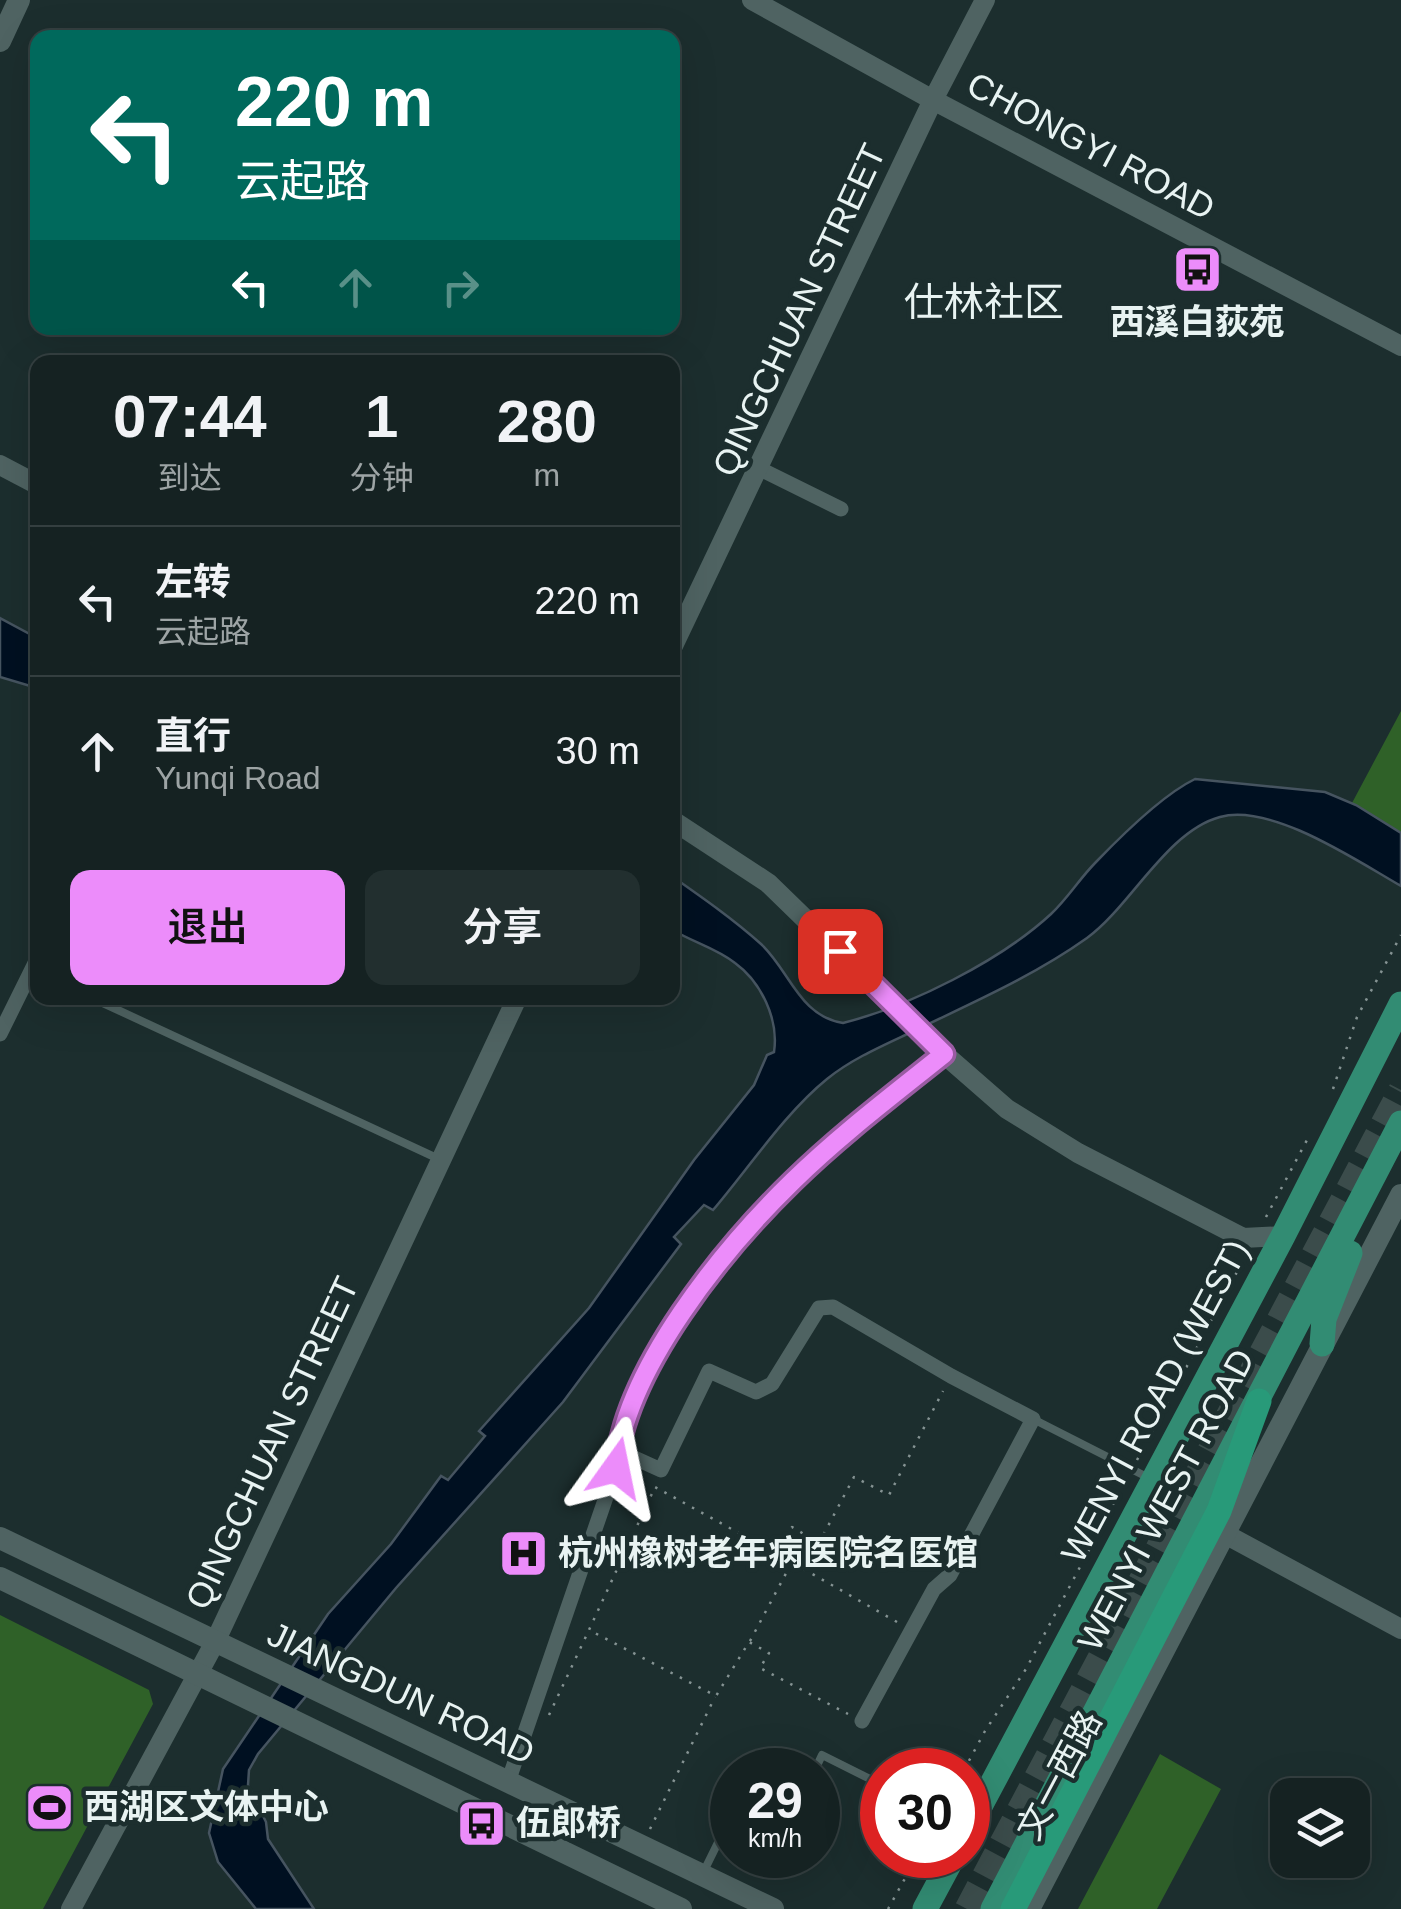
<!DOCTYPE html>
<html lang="zh">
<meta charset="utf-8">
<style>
body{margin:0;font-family:Helvetica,"Noto Sans SC",sans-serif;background:#222f2f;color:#f1f3f6;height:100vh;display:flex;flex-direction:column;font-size:38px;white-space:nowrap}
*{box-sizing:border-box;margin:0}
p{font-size:32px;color:#9da4a5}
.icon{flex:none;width:55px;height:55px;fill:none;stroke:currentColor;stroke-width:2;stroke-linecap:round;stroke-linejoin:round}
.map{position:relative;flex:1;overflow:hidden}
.panel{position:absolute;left:30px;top:355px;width:650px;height:650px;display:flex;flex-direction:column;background:#152222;border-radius:20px;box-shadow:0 10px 40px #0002,0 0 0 2px #343f40}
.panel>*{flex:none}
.guide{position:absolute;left:30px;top:30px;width:650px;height:305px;border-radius:20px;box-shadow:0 10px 40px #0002,0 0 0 2px #343f40;background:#00695c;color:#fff;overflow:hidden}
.controls{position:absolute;left:1270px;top:1778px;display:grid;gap:20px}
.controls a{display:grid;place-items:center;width:100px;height:100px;border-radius:20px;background:#152222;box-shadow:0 10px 40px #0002,0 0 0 2px #343f40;font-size:50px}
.speed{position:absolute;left:710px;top:1748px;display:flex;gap:20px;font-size:50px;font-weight:700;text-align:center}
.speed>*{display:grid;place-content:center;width:130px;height:130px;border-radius:50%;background:#152222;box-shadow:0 10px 40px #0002,0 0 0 2px #343f40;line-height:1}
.speed small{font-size:25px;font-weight:400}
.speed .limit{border:15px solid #d22;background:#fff;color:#111}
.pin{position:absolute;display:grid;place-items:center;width:85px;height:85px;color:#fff;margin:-42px;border-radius:20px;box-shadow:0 5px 15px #0006}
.me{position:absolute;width:110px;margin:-55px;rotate:12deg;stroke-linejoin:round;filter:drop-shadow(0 0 8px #0008)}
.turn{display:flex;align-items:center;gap:35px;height:210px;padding:0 40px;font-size:45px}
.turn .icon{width:130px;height:130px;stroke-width:2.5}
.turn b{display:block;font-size:70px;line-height:85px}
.lanes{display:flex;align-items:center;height:95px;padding:0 40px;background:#0003;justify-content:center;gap:50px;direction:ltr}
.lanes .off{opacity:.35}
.eta{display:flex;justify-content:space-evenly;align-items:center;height:170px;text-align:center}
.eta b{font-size:60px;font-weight:600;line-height:70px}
.action{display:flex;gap:20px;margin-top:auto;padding:20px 40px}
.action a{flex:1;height:115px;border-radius:20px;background:#ec8cfa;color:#111;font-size:40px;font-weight:600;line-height:115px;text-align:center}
.action a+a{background:#222f2f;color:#f1f3f6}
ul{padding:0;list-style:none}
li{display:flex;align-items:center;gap:30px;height:150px;padding:0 40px;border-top:2px solid #343f40}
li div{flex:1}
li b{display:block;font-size:38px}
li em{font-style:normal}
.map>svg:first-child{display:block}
</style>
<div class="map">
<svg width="1401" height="1909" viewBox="0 0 1401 1909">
<rect width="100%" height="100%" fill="#1c2e2e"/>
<!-- green -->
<path fill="#2f6128" d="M1401 711V833L1352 803Z
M0 1615 149 1690 153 1704 43 1909H0Z
M1160 1754 1221 1789 1157 1909H1078Z"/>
<!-- water -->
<path fill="#001021" stroke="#465460" stroke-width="2.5" d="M0 618 37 638V688L0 677Z
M1195 779 1325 792 1356 805 1401 833V886C1357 861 1272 803 1220 817 1167 831 1130 907 1087 938 1035 975 976 1001 920 1028 889 1043 854 1057 827 1079 785 1113 748 1169 713 1210L704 1205 674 1237 681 1244 563 1402 396 1588 258 1754 249 1770 248 1785 266 1822 268 1839 314 1909H256L218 1862 209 1833 223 1769 328 1614 391 1544 441 1476 448 1480 485 1436 479 1431 589 1308 694 1160 754 1085 767 1055 774 1052C779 1019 761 982 735 963 716 948 692 942 673 930V877C703 898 733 919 761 944 790 971 799 1016 843 1023 910 1006 1000 961 1051 914 1068 898 1080 878 1096 862 1122 835 1162 795 1195 779Z"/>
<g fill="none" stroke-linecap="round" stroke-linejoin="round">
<!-- trunk-tunnel -->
<path stroke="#3b4c4b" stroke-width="25" stroke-dasharray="25 12" stroke-linecap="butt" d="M967 1909 1401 1090"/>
<!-- path -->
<path stroke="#859393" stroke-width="2.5" stroke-dasharray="2.5 8" stroke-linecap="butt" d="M1333 1089 1357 1017 1401 935
M1266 1217 1307 1140
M1137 1460 1246 1255
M777 1554 655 1487 589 1630 716 1696 749 1642 769 1653 760 1668 848 1714
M897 1622 777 1554 792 1527 819 1543 854 1477 889 1495 943 1391
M750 1641 791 1564
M549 1715 588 1632
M964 1770 985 1731 1026 1669 1126 1480
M650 1829 715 1697
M888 1909 918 1855"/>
<!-- service -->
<path stroke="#4f6362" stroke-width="8" d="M92 998 441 1160
M1033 1419 1149 1478
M815 1770 822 1755 882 1785
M704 1871 732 1814"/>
<!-- minor -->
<path stroke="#4f6362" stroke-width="15" d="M760 469 841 509
M0 1034 38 957
M617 1450 661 1470 709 1371 756 1392 772 1384 819 1308 833 1307 951 1376 1033 1419 950 1575 934 1589 862 1721
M508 1782 616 1468 628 1412 662 1344 708 1278 791 1182 944 1054"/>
<!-- tertiary -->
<path stroke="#4f6362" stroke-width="20" d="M752 0 933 100 1401 346
M0 465 38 485
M672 648 933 100 985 0
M672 820 768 883 944 1054 1007 1109 1078 1153 1243 1238 1283 1236
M1225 1534 1401 1629
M71 1909 215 1642 517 998"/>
<!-- secondary -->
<path stroke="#4f6362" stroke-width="22" d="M0 41 19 0
M0 1538 773 1909
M0 1578 681 1909
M1029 1909 1401 1195"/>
<!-- primary -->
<path stroke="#328c73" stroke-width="25" d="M1322 1344 1324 1319 1350 1253
M968 1829 1283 1236 1401 1004
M925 1909 954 1855
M993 1909 1401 1123"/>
<!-- trunk -->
<path stroke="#289a79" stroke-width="25" d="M1013 1909 1219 1511 1259 1401"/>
</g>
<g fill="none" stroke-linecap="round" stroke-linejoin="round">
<defs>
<path id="route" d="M616 1468C624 1370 724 1248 793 1181 840 1135 893 1095 944 1054L840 951"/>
</defs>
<!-- route casing -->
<use href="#route" stroke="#995ba2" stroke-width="25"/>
<!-- route -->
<use href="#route" stroke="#ec8cfa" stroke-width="18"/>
</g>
<!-- icons -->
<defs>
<symbol id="bus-square" viewBox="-11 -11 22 22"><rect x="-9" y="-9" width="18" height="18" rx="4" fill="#ec8cfa" stroke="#1c2e2e"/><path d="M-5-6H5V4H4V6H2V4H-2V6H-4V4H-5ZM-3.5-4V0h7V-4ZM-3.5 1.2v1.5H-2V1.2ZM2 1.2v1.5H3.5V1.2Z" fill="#111"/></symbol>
<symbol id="hospital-square" viewBox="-11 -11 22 22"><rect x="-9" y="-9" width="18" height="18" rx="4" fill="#ec8cfa" stroke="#1c2e2e"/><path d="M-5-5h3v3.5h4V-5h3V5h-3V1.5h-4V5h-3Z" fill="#111"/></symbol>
<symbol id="stadium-square" viewBox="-11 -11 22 22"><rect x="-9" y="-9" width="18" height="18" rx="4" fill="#ec8cfa" stroke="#1c2e2e"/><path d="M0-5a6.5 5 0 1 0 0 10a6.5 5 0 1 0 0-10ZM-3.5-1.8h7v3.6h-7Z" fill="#111"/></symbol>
</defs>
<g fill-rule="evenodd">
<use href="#bus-square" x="1170" y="242" width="55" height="55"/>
<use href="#hospital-square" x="496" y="1526" width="55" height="55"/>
<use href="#stadium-square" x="22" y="1780" width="55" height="55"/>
<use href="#bus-square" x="454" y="1796" width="55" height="55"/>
</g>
<g text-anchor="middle" stroke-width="9" stroke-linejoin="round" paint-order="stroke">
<!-- street labels -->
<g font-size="35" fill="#e8f3f2" stroke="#1c2e2e">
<text transform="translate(1091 146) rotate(28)" y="12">CHONGYI ROAD</text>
<text transform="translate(799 310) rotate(-65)" y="12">QINGCHUAN STREET</text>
<text transform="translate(1155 1401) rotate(-62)" y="12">WENYI ROAD (WEST)</text>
<text transform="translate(272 1443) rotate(-65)" y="12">QINGCHUAN STREET</text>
<text transform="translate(1166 1500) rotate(-62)" y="12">WENYI WEST ROAD</text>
<text transform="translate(401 1693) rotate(25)" y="12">JIANGDUN ROAD</text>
<text transform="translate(1059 1775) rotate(-62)" y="12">文一西路</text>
</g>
<!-- poi labels -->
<g font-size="35" font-weight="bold" fill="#e8f3f2" stroke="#1c2e2e" text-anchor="start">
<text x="1197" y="334" text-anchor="middle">西溪白荻苑</text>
<text x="558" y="1565">杭州橡树老年病医院名医馆</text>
<text x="84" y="1819">西湖区文体中心</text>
<text x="516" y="1835">伍郎桥</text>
</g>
<!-- quarter labels -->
<g font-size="40" fill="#e8f3f2" stroke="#1c2e2e">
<text x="984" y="316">仕林社区</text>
</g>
</g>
</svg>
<div class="controls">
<a><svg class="icon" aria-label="layers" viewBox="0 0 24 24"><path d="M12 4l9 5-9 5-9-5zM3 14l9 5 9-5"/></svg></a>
</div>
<div class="speed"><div>29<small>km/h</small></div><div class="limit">30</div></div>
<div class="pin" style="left:840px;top:951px;background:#d93025"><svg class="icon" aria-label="arrive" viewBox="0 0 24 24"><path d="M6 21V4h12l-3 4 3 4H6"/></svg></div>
<svg class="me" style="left:616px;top:1468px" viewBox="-20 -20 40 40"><path d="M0-17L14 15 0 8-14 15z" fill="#ec8cfa" stroke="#fff" stroke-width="4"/></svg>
<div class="guide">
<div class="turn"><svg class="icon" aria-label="left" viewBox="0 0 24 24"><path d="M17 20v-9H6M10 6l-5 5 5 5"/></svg><div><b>220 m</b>云起路</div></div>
<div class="lanes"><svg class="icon" aria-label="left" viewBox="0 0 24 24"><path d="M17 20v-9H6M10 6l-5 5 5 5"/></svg><svg class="icon off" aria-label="ahead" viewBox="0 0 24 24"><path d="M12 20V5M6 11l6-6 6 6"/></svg><svg class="icon off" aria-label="right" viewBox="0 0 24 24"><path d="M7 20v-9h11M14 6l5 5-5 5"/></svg></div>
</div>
<section class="panel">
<div class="eta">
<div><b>07:44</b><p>到达</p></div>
<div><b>1</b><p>分钟</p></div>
<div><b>280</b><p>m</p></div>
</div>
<ul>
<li><svg class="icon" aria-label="left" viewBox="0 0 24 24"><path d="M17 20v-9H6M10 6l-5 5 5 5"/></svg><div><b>左转</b><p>云起路</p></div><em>220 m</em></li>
<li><svg class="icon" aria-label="ahead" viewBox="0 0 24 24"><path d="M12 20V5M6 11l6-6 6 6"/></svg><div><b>直行</b><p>Yunqi Road</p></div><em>30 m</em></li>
</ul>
<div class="action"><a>退出</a><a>分享</a></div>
</section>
</div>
